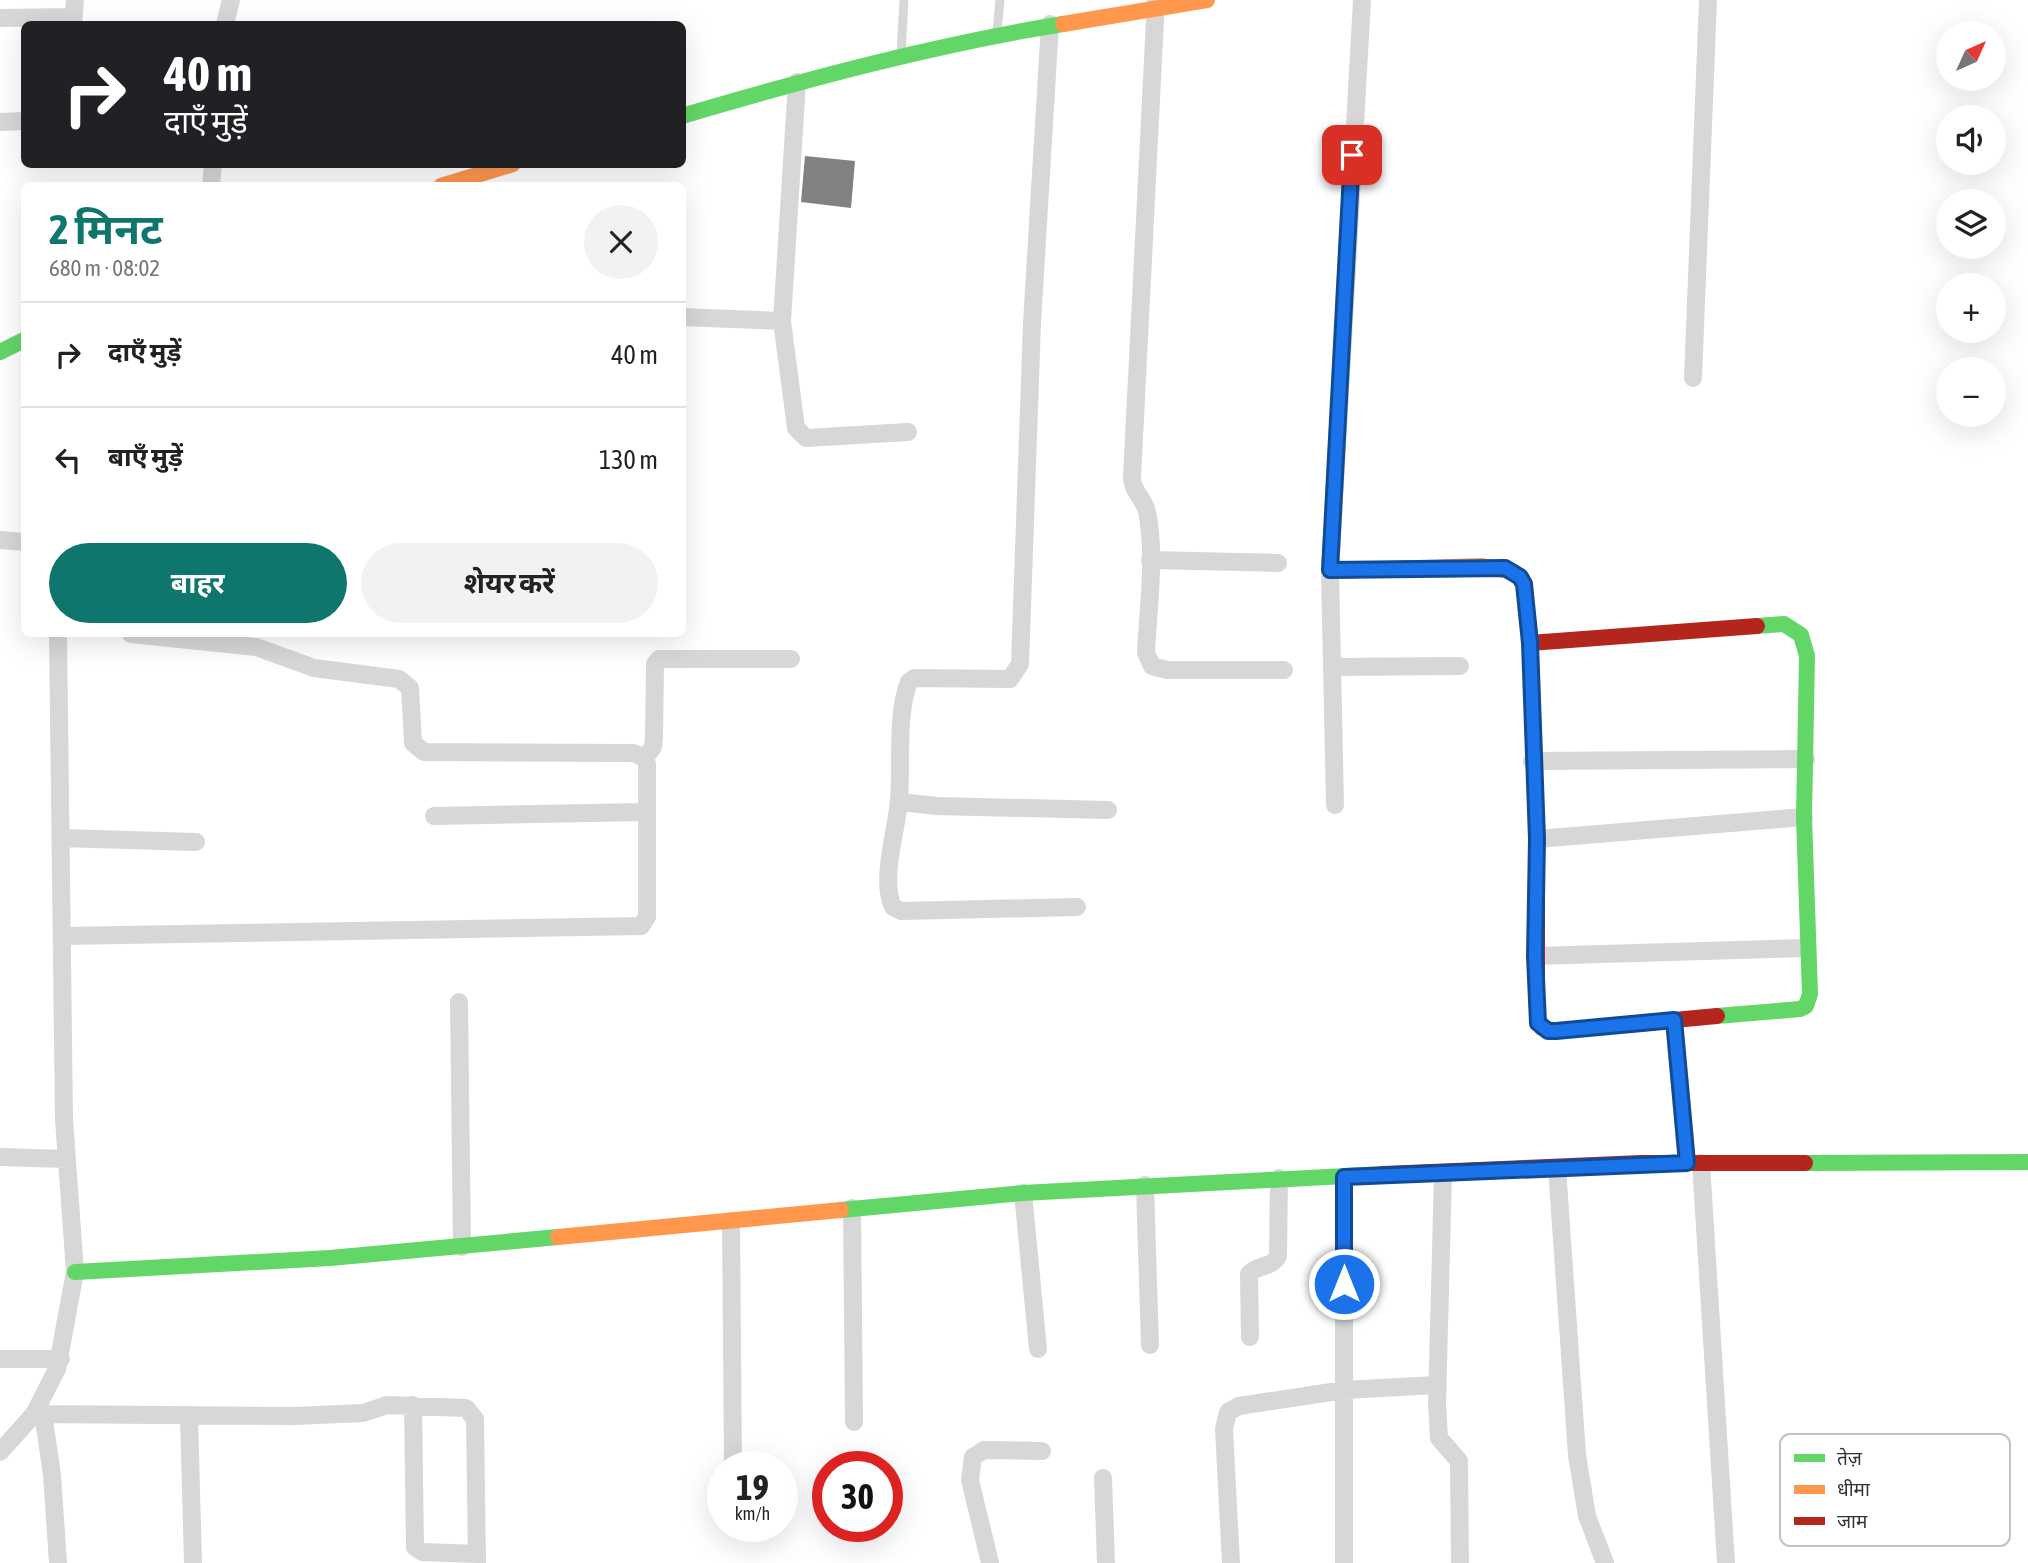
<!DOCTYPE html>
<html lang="hi">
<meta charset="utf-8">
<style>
body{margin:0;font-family:"Asap Condensed","Noto Sans Devanagari",sans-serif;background:#f2f2f2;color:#222;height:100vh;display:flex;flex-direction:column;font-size:26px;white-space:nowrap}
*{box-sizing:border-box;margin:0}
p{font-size:23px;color:#767676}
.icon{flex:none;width:38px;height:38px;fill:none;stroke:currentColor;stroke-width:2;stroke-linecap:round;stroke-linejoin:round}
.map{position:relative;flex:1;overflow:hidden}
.panel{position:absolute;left:21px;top:182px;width:665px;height:455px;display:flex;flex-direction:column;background:#fff;border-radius:10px;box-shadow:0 7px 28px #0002}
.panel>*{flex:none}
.hud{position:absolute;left:21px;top:21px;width:665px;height:147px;border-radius:10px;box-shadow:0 7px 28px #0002;background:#202124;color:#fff;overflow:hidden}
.needle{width:46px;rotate:45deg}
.buttons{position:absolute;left:1936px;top:21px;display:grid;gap:14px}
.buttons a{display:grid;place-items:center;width:70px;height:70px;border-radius:50%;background:#fff;box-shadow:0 7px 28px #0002;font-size:35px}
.speed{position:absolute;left:707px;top:1451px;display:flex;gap:14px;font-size:35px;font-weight:700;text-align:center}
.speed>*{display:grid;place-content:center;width:91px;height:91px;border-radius:50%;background:#fff;box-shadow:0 7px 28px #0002;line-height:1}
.speed small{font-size:18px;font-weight:400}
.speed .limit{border:10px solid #d22;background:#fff;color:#111}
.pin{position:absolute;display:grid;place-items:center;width:60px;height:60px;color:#fff;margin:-30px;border-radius:14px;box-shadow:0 4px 10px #0006}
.me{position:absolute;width:77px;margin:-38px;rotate:0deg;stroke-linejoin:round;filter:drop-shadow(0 0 5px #0008)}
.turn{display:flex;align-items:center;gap:24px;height:147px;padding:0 28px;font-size:32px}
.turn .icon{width:91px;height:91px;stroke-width:2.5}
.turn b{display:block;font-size:49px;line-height:60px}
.round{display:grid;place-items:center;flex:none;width:74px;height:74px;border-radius:37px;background:#f2f2f2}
.headline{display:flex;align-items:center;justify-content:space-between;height:119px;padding:0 28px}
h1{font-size:42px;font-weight:700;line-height:52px;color:#0f766e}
.action{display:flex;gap:14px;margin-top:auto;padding:14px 28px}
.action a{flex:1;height:80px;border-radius:42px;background:#0f766e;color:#fff;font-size:28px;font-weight:700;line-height:80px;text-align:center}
.action a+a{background:#f2f2f2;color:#222}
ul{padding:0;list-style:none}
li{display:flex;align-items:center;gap:21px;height:105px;padding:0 28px;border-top:2px solid #e0e0e0}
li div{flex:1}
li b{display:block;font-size:26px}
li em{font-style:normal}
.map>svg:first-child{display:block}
</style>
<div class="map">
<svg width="2028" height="1563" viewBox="0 0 2028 1563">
<rect width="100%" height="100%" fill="#fff"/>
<!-- building -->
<path fill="#818181" d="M805 156 855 161 851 208 801 202Z"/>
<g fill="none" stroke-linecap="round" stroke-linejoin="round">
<!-- lane -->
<path stroke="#d7d7d7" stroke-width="9" d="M997 33 1000 0
M901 54 904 0"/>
<!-- street -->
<path stroke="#d7d7d7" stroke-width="18" d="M1156 0 1132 478C1133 493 1144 498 1147 512 1156 556 1148 608 1146 653L1152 666 1167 670H1284
M0 18 73 17
M73 24 75 0
M225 24 231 0
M1050 24 1032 323 1020 664 1010 679 914 678 909 682C896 714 902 765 899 800 897 830 880 879 893 907L901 911 1077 907
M797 82 782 321 796 428 806 438 908 432
M0 122 24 121
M211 186 213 164
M682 317 782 321
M1693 378 1708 0
M0 540 24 542
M1150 560 1278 563
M1333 667 1460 666
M645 758 653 747 654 737 655 664 659 659H791
M1532 761 1806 759
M899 802 937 806 1108 810
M1335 805 1330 571 1362 0
M434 816 645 812
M61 838 196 842
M1537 839 1804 817
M63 936 641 926 647 917V764L645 758 633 753 424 752 413 743 410 688 399 679 314 668 256 647 131 634
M1535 956 1807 948
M459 1002 462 1247
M1674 1020 1687 1163
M0 1157 66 1159
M1701 1163 1726 1563
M1557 1168 1577 1455 1587 1516 1605 1563
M1443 1173 1437 1405 1439 1438 1459 1461 1460 1563
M1145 1185 1150 1345
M1023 1193 1038 1349
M852 1208 854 1422
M731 1221 733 1466
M1250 1337 1249 1274C1257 1264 1271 1269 1278 1256L1279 1178
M0 1359H61
M413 1405 415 1547 422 1552 477 1554
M43 1413 52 1475 58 1563
M34 1414 294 1416 363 1413 387 1405 466 1408 475 1419 477 1563
M189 1417 193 1563
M0 1452 34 1414 57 1369 75 1272 64 1119 58 634
M1103 1478 1106 1563
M990 1563 970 1480 973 1457 984 1450 1042 1451
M1231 1563 1224 1429 1228 1412 1239 1406 1344 1390 1437 1385
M1344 1563V1177"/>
<!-- fast -->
<path stroke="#63d668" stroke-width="16" d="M682 116C807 79 934 45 1063 24
M0 352 24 340
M1717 1016 1800 1009 1806 1006 1810 994 1804 817 1807 656 1801 635 1784 624 1757 626
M1805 1163 2028 1162
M841 1210 1023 1193 1383 1174
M75 1272 330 1258 558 1237"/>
<!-- slow -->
<path stroke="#ff974d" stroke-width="16" d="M1063 24 1207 0
M441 186 513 164
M1330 571 1482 566 1514 572 1524 584 1530 643 1537 835
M558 1237 841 1210"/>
<!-- jam -->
<path stroke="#b3261e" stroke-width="16" d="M1530 643 1757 626
M1537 835V1016L1542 1028 1556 1031 1717 1016
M1383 1174 1641 1163H1805"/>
</g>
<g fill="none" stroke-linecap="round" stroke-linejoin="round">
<defs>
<path id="route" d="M1344 1284V1177L1687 1163 1674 1020 1556 1031H1548L1538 1023 1535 956 1537 839 1530 643 1524 584 1520 577 1505 568 1330 570 1352 155"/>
</defs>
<!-- route casing -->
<use href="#route" stroke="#114b97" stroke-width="18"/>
<!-- route -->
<use href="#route" stroke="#1a73e8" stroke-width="12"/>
</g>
<!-- legend -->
<rect x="1780" y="1434" width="230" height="112" rx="10" fill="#fff" stroke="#c2c2c2" stroke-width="2"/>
<rect x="1794" y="1454" width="31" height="8" fill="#63d668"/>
<rect x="1794" y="1485" width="31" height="9" fill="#ff974d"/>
<rect x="1794" y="1517" width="31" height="8" fill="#b3261e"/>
<g font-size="19" fill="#333">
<text x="1837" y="1465">तेज़</text>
<text x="1837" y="1496">धीमा</text>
<text x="1837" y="1528">जाम</text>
</g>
</svg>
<div class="buttons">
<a><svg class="needle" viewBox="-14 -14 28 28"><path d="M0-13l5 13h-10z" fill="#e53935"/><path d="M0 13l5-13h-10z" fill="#767676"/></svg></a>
<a><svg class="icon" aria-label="sound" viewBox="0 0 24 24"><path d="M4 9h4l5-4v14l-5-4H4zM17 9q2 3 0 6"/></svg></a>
<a><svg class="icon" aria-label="layers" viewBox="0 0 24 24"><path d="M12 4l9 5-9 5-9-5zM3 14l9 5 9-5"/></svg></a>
<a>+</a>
<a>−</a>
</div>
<div class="speed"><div>19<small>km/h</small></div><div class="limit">30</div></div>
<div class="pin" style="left:1352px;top:155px;background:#d93025"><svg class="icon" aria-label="arrive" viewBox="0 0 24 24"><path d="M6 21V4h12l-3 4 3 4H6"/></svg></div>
<svg class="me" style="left:1344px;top:1284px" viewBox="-20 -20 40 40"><circle r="17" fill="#1a73e8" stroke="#fff" stroke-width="3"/><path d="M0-11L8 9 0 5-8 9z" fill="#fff"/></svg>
<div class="hud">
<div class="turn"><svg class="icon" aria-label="right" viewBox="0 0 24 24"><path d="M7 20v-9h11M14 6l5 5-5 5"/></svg><div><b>40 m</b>दाएँ मुड़ें</div></div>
</div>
<section class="panel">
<div class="headline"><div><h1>2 मिनट</h1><p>680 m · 08:02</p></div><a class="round"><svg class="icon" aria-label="close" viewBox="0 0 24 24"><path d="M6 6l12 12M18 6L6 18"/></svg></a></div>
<ul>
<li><svg class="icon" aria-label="right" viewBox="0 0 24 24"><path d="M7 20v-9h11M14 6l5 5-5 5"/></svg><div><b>दाएँ मुड़ें</b></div><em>40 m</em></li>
<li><svg class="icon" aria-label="left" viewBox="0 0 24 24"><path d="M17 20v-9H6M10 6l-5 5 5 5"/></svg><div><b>बाएँ मुड़ें</b></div><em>130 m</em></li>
</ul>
<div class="action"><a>बाहर</a><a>शेयर करें</a></div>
</section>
</div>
